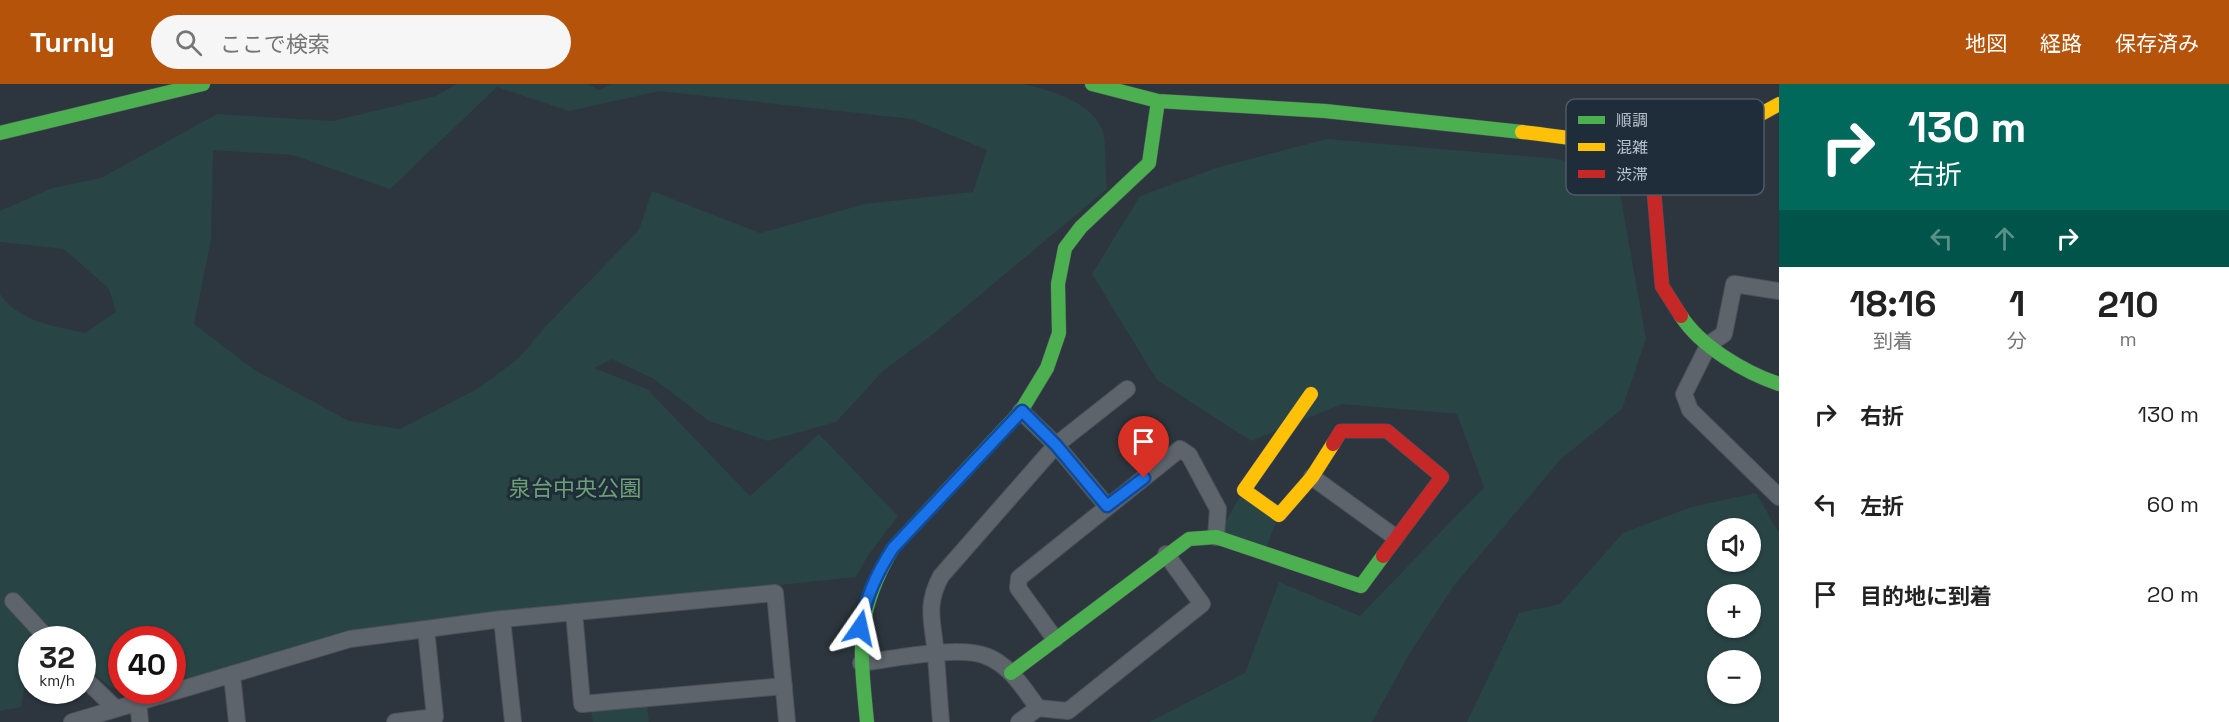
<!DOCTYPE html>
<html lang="ja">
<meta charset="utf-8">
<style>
body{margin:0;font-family:"Space Grotesk","Noto Sans JP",sans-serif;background:#f6f6f6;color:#222;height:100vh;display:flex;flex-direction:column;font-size:22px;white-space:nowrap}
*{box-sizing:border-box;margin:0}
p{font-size:20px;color:#767676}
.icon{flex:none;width:33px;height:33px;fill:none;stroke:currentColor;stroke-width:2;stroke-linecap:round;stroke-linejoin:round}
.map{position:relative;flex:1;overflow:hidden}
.drawer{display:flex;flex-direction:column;background:#fff;width:450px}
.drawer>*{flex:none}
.hud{background:#00695c;color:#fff;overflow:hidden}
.buttons{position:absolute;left:1707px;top:434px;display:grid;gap:12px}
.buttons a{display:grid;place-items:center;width:54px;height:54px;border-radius:50%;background:#fff;box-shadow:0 2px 4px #0004;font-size:30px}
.speed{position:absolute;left:18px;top:542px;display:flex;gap:12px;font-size:30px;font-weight:700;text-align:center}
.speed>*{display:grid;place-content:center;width:78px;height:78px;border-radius:50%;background:#fff;box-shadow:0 2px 4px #0004;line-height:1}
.speed small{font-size:15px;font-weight:400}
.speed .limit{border:9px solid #d22;background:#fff;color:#111}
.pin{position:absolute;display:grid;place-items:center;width:51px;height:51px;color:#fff;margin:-62px -26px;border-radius:50% 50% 50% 0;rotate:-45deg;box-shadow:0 0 6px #0007}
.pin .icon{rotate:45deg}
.me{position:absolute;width:66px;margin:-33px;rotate:11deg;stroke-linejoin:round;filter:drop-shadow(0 0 4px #0008)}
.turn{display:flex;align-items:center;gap:21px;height:126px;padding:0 30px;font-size:27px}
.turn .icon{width:78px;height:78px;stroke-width:2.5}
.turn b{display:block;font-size:42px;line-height:51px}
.lanes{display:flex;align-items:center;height:57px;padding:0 30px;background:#0003;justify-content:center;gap:30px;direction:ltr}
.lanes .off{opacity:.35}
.eta{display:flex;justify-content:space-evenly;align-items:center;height:102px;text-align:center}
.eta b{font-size:36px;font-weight:700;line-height:42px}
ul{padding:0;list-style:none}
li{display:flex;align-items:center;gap:18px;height:90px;padding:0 30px}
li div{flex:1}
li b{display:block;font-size:22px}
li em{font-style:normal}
header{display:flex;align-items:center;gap:36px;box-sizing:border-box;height:84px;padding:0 30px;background:#b45309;color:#fff}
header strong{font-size:28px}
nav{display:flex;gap:33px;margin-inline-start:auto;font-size:21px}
.search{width:420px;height:54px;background:#f6f6f6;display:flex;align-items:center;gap:15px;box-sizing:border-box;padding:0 21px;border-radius:33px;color:#767676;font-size:22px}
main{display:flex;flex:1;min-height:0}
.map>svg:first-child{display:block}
</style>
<header>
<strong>Turnly</strong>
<div class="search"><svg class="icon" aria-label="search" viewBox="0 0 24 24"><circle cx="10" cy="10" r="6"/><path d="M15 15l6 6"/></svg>ここで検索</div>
<nav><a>地図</a><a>経路</a><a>保存済み</a></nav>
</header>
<main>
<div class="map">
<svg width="1779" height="638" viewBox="0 0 1779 638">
<rect width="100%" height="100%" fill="#2d363e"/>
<!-- green -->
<path fill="#294445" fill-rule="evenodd" d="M457 0H588L599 6 611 0H1023C1050 6 1090 17 1102 45 1107 59 1105 89 1107 105L937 247 884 286 836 338 768 357 709 337 654 295 612 275 594 284 647 305 750 412 819 350 898 432 867 473 856 493 368 544 301 561 173 601 172 555H122V606H158C123 617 108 603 83 579L82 555H57L49 548 40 555H32L21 623 0 627V210C19 238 55 242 85 249L116 228 109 205 64 165 0 158V127L52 104 101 94 217 30 333 37 436 12ZM497 3 569 27 659 7 912 35 987 66 973 108 865 120 760 149 652 107 639 146 544 244 519 274 479 304 400 345 349 337 253 285 194 240 211 155 213 66 293 71 390 105Z
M1327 55 1558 75 1617 92 1646 255 1622 325 1560 376 1453 503 1411 567 1372 638H1149L1245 589 1279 498 1360 532 1484 403 1457 330 1342 320 1251 357 1157 296 1092 190 1140 112 1219 83Z
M1244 406 1279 431 1264 469 1216 453Z
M1756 409 1779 449V638H1467L1519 529 1560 520 1623 449 1691 423ZM1718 444H1750V477H1718ZM1718 510H1750V543H1718ZM1718 576H1750V609H1718Z
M647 622 649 638H593L591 627Z"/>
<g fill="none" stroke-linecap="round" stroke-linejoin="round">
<defs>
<path id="street" d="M1779 207 1734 200 1724 250 1709 260 1684 310 1690 326 1779 413
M1021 327 1056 361 1107 422
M1312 393 1395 453
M13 517 48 555
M574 528 582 620 784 602
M502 535 513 638
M1055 555 1018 504 1019 494 1180 365 1189 371 1218 425 1216 453
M861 579C892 575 959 561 986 572 1010 581 1024 605 1038 624
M232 591 237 638
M82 592 115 624
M138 616 140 638
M72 638 350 555 502 535 775 509 787 638
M395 638 435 633 426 545
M941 638C939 616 938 595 936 573 934 540 924 524 941 492L1056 361 1127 305
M1019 638 1038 624 1068 627 1202 520 1166 470"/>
<path id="fast" d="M1092 0 1158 17 1325 27 1522 48
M0 49 203 0
M1681 232C1701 263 1746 289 1779 300
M1011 589 1189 455 1216 453 1361 502 1383 472
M867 638C860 566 854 529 893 464L1021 327 1047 284 1059 249 1058 200 1065 164 1081 143 1149 79 1158 17"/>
<path id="slow" d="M1522 48C1572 53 1648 69 1696 57 1726 50 1752 35 1779 20
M1311 310 1244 406 1279 431 1312 393 1333 360"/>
<path id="jam" d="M1650 61 1662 202 1681 232
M1333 360 1341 347H1387L1442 393 1383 472"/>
</defs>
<!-- street casing -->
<use href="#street" stroke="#4c5258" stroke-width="18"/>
<!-- fast casing -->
<use href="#fast" stroke="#4c5258" stroke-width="15"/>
<!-- slow casing -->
<use href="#slow" stroke="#4c5258" stroke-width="15"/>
<!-- jam casing -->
<use href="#jam" stroke="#4c5258" stroke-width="15"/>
<!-- street -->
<use href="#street" stroke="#5d646b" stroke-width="16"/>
<!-- fast -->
<use href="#fast" stroke="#4caf50" stroke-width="14"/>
<!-- slow -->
<use href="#slow" stroke="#ffc107" stroke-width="14"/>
<!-- jam -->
<use href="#jam" stroke="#c62828" stroke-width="14"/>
</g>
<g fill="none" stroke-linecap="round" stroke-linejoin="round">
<defs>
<path id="route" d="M860 544C866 513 876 490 893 464L1022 327 1056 361 1107 422 1144 394"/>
</defs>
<!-- route casing -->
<use href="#route" stroke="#114b97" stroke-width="15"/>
<!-- route -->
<use href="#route" stroke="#1a73e8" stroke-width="10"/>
</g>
<g text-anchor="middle" stroke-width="6" stroke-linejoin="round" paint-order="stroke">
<!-- park labels -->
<g font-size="22" fill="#6ea073" stroke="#1f2d3a">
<text x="575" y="412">泉台中央公園</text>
</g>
</g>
<!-- legend -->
<rect x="1566" y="15" width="198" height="96" rx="9" fill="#1f2d3a" stroke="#4d5a66" stroke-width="1.5"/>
<rect x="1578" y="32" width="27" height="8" fill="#4caf50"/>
<rect x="1578" y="59" width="27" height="8" fill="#ffc107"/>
<rect x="1578" y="86" width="27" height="8" fill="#c62828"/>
<g font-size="16" fill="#b8c3ce">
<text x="1616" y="42">順調</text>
<text x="1616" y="69">混雑</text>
<text x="1616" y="96">渋滞</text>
</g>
</svg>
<div class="buttons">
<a><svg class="icon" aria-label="sound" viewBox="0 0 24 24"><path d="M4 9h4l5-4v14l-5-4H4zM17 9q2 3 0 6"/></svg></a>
<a>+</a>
<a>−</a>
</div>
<div class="speed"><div>32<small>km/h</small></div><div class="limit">40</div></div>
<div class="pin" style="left:1144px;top:394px;background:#d93025"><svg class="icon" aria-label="arrive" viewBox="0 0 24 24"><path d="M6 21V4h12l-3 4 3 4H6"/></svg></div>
<svg class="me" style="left:860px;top:544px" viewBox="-20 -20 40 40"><path d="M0-17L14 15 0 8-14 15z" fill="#1a73e8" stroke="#fff" stroke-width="4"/></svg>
</div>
<section class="drawer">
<div class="hud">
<div class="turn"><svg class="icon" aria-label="right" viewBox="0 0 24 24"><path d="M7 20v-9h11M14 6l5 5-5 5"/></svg><div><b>130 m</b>右折</div></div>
<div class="lanes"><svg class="icon off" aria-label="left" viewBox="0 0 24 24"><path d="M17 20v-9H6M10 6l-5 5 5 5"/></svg><svg class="icon off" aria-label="ahead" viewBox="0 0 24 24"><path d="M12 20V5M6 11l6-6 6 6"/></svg><svg class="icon" aria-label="right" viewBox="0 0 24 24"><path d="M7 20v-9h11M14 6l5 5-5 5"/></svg></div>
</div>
<div class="eta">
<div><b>18:16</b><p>到着</p></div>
<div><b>1</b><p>分</p></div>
<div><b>210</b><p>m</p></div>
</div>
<ul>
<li><svg class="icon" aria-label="right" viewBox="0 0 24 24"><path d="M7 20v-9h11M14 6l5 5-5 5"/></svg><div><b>右折</b></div><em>130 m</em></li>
<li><svg class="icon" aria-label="left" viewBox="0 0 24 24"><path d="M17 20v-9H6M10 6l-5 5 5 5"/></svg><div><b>左折</b></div><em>60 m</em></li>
<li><svg class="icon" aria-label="arrive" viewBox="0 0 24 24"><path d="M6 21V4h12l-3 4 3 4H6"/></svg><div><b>目的地に到着</b></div><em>20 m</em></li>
</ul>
</section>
</main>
